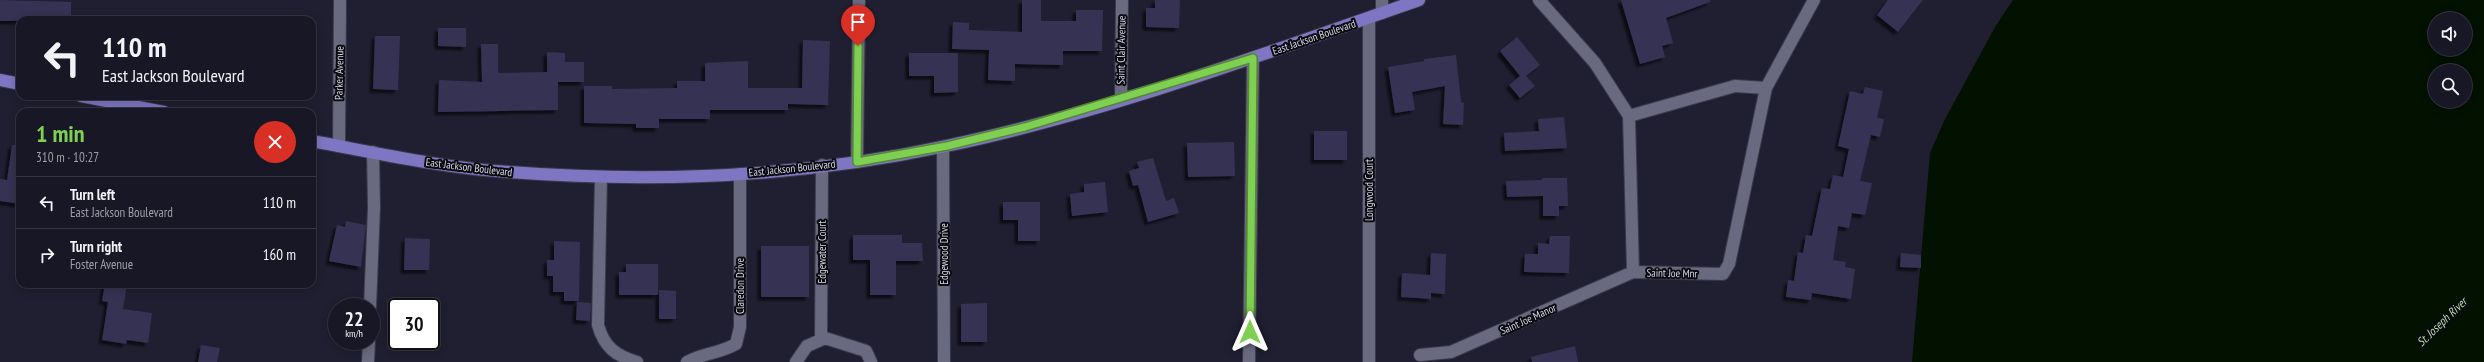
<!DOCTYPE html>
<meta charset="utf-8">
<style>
body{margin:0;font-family:"PT Sans Narrow",sans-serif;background:#21202d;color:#f1f3f6;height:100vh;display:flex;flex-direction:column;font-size:15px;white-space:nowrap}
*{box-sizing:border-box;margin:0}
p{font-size:13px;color:#9f9fa7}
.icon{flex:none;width:22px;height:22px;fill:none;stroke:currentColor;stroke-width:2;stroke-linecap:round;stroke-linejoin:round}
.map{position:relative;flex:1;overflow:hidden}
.details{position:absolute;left:16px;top:108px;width:300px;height:180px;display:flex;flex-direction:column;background:#181725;border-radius:12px;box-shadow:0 2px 10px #0003,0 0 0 1px #363642}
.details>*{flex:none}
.guide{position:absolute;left:16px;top:16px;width:300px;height:84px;border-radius:12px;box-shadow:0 2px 10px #0003,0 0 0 1px #363642;background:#181725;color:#f1f3f6;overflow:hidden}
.buttons{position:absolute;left:2428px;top:12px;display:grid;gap:8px}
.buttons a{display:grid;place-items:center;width:44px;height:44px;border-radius:50%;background:#181725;box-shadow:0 2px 10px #0003,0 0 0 1px #363642;font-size:20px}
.speed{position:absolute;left:328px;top:298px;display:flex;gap:8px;font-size:20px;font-weight:700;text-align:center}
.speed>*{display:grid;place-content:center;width:52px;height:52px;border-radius:50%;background:#181725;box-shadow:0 2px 10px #0003,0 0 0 1px #363642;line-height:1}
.speed small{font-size:10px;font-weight:400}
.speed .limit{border:2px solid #111;border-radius:6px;background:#fff;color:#111}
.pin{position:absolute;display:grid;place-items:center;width:34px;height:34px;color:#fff;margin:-41px -17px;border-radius:50% 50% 50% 0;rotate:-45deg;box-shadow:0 0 4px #0007}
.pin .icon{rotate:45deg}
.me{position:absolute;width:44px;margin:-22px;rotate:0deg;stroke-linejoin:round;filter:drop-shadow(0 0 3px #0008)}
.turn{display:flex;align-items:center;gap:14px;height:84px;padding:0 20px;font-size:18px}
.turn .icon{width:52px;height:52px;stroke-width:2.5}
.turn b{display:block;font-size:28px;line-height:34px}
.round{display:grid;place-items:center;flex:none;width:42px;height:42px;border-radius:21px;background:#21202d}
.head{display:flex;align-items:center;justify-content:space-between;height:68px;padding:0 20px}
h1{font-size:24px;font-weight:600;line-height:30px;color:#7fd052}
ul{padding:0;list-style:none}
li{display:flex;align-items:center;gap:12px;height:52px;padding:0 20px;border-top:1px solid #363642}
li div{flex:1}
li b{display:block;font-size:15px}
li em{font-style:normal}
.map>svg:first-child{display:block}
</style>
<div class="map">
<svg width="2484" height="362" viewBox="0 0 2484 362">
<defs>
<filter id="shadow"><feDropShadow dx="-3.5" dy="3.5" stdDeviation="1" flood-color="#0009"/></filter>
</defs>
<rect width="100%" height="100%" fill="#201f31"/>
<!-- water -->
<path fill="#021100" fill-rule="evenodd" d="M2013 0H2484V362H1912L1930 153 1944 121 1995 27ZM2435 19H2465V49H2435ZM2435 71H2465V101H2435Z"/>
<!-- building -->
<path fill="#353253" filter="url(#shadow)" d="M0 0 71 2V20L0 21Z
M1022 0H1041V21H1076V10H1103L1102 51H1063V65L1015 64V81L988 80 989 50 952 49 953 22 969 23V30L1022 32Z
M1155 0H1180L1179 28 1146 27V8H1155Z
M1621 0H1710V2L1666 18 1673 43 1662 46 1665 57 1640 64Z
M1888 0H1923L1898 32 1877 15Z
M438 28H466V47L438 46Z
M375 36H400L398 90 373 89Z
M1517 37 1540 65 1526 76 1535 86 1520 98 1509 85 1520 76 1500 51Z
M803 40 830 41 828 105 788 104V110H710V119H659V128H636V124L584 123V86H612V89L677 88V81H705V63L748 61V88H802Z
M481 44H498V73L547 72V52L565 53V62H584V82H558V110L438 112 439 80 482 82Z
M909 53H958V92L934 93V76H909Z
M1456 55 1461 102 1464 103 1463 125 1443 124 1445 86 1412 92 1415 110 1395 113 1388 67 1424 61V59Z
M1865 87 1883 91 1877 118 1884 119 1880 137 1871 135 1860 181 1872 183 1865 215 1852 213 1849 228 1838 226 1833 260 1846 262 1845 267 1855 269 1851 299 1812 293 1811 300 1786 297 1788 280 1794 281 1798 252 1803 253 1806 235 1812 236 1822 188 1830 189 1833 175 1843 177 1849 149 1838 146 1850 91 1863 94Z
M1564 117 1567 148 1505 151 1504 133 1539 131 1538 119Z
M1314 131H1347V160H1314Z
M1234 142 1235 176 1188 177 1187 143Z
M12 145H20V204L0 201V179L7 180Z
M1153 158 1166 201 1174 198 1179 213 1148 222 1138 185 1133 186 1129 171 1139 168 1137 162Z
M1542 178H1567L1568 206H1559V216H1543V196L1507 197 1506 181 1542 180Z
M1105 182 1108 212 1072 216 1070 194 1084 192V184Z
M1003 202H1040V241H1018V220H1003Z
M346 221 366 225 361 267 329 261 337 225 345 227Z
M853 235H902V243H922L923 261H896V295H870V260H853Z
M1550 236H1570L1569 273 1524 272 1525 254H1538V243L1549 244Z
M405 238 430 239 429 270H404Z
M554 241 580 242 579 301H564V292H553V276H547V260H554Z
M761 246H809V297H761Z
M1431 253 1446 254 1445 294 1431 293V299L1401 297 1402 273 1430 275Z
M1901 253 1921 255V268L1900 267Z
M626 264H658V295H619V272H626Z
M105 284H127L123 309 152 313 148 343 127 340 126 344 102 340 108 302 102 301Z
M659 290 676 291V319H659Z
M577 302 591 303 590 321 576 320Z
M987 303V342H961V304Z
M201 345 220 348 217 362H198Z
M1575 346 1578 362H1532L1531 357Z"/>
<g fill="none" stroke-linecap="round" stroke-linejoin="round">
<defs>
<path id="minor" d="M1539 0 1595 63 1629 116 1633 272 1723 274 1729 264 1766 88 1814 0
M1382 13V0
M1121 100 1122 0
M1629 116 1735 86 1766 88
M339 146 340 0
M943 147 944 362
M857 162 859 0
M601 177 598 325C604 347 616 356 637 362
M370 307 374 208 373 152
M821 338 822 165
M1420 355 1451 352 1633 272
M368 362 369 341
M687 362C703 353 718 354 736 344L740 327V174
M796 362 807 346 825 338 866 351 871 362
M1249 362 1253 58
M1369 362V18"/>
<path id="major" d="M0 80 20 84
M81 96 164 112
M312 141C377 153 443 168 509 172 654 183 803 177 946 146 1107 112 1264 54 1419 0"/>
</defs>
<!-- minor casing -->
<use href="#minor" stroke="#3b3a4a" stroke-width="14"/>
<!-- major casing -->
<use href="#major" stroke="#3b3a4a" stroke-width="14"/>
<!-- minor -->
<use href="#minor" stroke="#69697f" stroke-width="12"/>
<!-- major -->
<use href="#major" stroke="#7f76c3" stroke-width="12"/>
</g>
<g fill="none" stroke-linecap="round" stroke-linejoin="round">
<defs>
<path id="route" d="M858 46 857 162 947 146 1025 127 1253 58 1250 332"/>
</defs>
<!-- route casing -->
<use href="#route" stroke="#538735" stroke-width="10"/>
<!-- route -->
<use href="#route" stroke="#7fd052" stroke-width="7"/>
</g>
<g text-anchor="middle" stroke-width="4" stroke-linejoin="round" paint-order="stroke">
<!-- street labels -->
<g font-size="11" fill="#d8d8e4" stroke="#0a0a12">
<text transform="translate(1314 37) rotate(-19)" y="4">East Jackson Boulevard</text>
<text transform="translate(1121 50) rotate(-89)" y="4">Saint Clair Avenue</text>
<text transform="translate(339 73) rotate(-89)" y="4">Parker Avenue</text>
<text transform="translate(469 167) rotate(7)" y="4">East Jackson Boulevard</text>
<text transform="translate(792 168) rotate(-6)" y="4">East Jackson Boulevard</text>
<text transform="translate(1369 190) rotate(-90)" y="4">Longwood Court</text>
<text transform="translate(822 252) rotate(-90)" y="4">Edgewater Court</text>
<text transform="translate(944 254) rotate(-90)" y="4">Edgewood Drive</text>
<text transform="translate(1672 273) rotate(1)" y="4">Saint Joe Mnr</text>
<text transform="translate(740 286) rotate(-90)" y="4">Claredon Drive</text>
<text transform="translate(1528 319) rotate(-24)" y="4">Saint Joe Manor</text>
</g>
<!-- water labels -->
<g font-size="12" font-style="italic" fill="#b7dea5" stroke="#0a0a12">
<text transform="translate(2442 322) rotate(-44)" y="4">St. Joseph River</text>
</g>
</g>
</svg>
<div class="buttons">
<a><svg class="icon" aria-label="sound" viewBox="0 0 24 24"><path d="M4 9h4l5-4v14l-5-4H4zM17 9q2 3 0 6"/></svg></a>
<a><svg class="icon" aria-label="search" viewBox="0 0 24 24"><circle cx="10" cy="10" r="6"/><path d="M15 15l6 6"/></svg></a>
</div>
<div class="speed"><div>22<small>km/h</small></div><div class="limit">30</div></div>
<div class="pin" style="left:858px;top:46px;background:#d93025"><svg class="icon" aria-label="arrive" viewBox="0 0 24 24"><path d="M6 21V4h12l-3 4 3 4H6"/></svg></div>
<svg class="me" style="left:1250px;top:332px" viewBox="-20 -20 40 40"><path d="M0-17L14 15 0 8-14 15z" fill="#7fd052" stroke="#fff" stroke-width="4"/></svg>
<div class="guide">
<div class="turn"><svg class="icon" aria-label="left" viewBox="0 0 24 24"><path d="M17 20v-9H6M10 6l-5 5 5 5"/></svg><div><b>110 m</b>East Jackson Boulevard</div></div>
</div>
<section class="details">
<div class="head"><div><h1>1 min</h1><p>310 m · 10:27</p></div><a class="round" style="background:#d93025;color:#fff"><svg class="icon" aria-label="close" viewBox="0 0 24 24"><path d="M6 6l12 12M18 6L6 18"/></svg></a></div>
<ul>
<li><svg class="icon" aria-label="left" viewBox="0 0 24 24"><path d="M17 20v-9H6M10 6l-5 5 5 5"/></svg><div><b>Turn left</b><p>East Jackson Boulevard</p></div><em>110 m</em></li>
<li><svg class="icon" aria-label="right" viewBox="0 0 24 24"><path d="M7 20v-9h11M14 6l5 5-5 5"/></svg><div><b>Turn right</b><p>Foster Avenue</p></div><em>160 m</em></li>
</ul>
</section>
</div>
